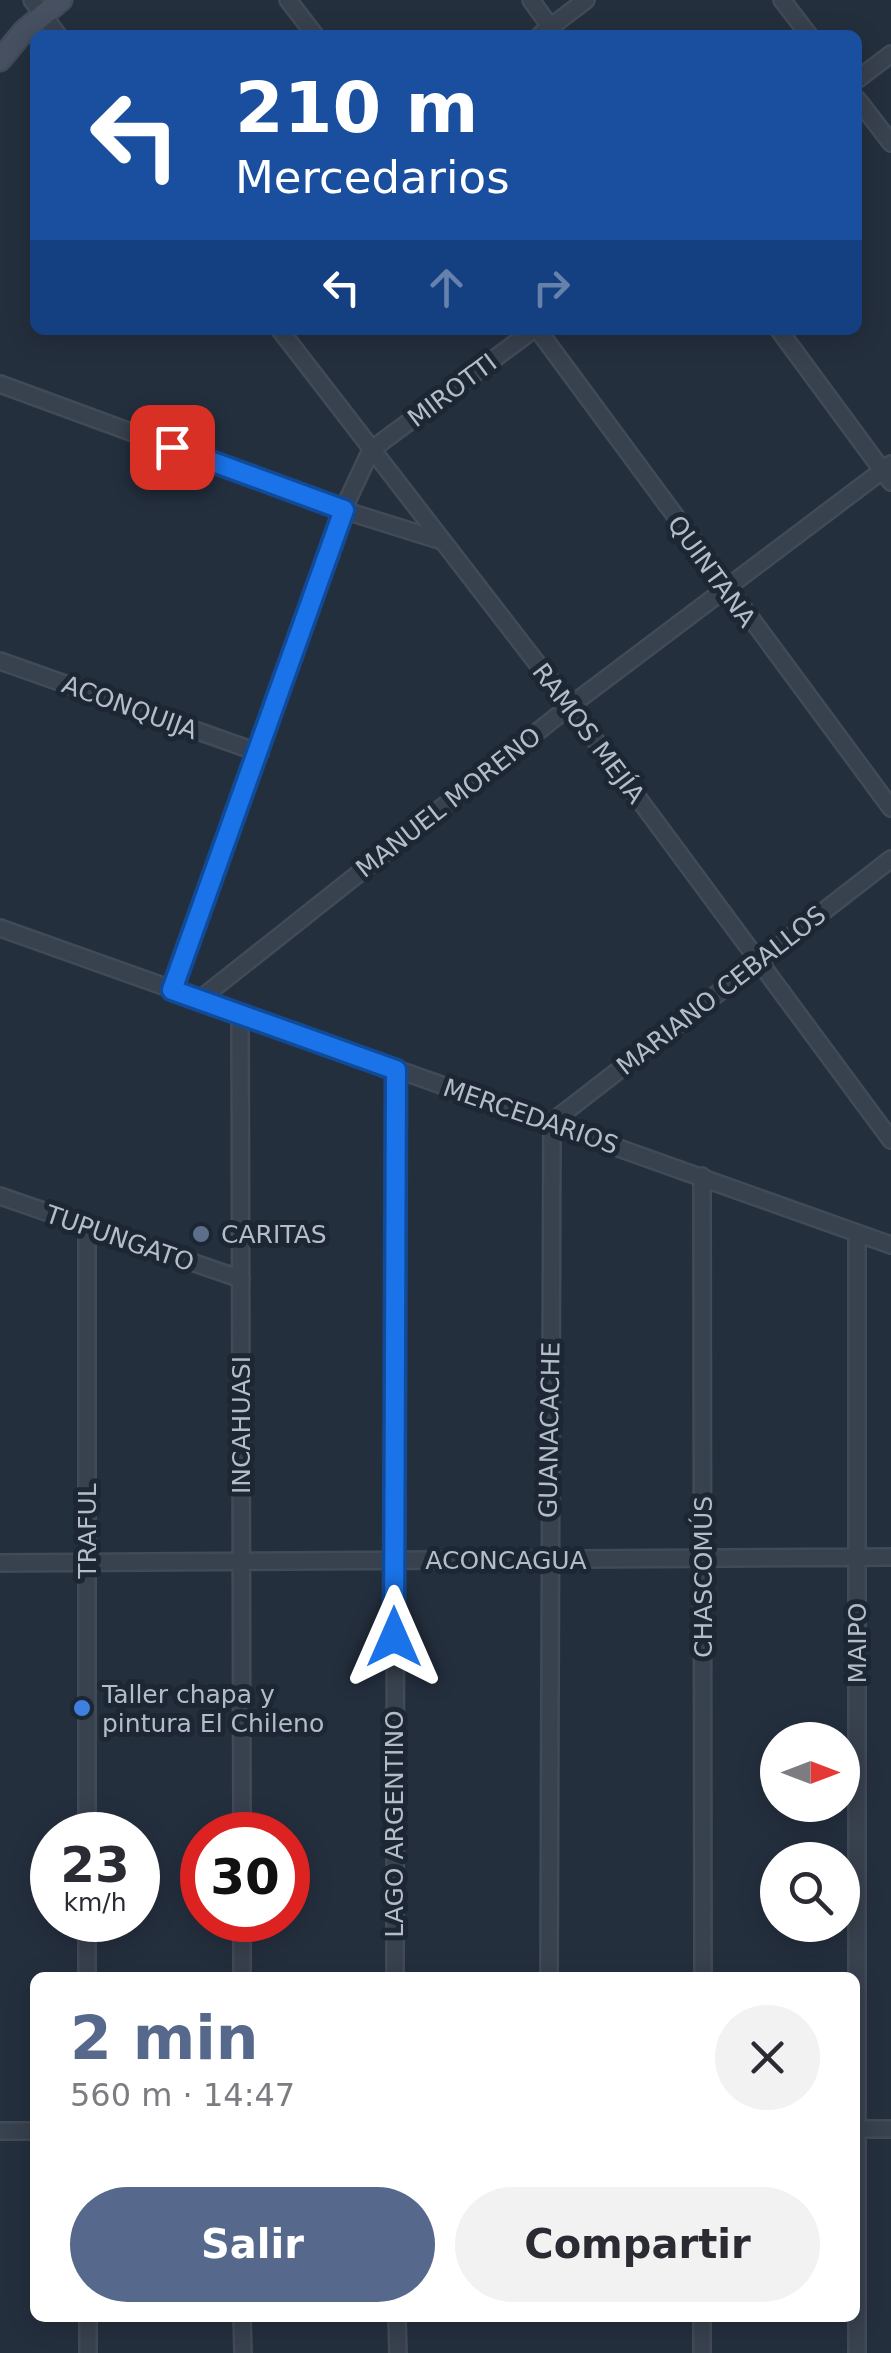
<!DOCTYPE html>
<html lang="es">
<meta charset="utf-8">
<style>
body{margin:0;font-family:"DejaVu Sans",sans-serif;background:#f2f2f3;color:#2b2b33;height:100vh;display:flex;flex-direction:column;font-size:38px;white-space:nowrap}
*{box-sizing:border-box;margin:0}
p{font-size:32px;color:#7c7c81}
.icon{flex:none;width:55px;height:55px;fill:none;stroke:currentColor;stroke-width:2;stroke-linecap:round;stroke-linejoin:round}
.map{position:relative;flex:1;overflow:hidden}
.sheet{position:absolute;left:30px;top:1972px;width:830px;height:350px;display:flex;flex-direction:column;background:#fff;border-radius:15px;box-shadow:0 5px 25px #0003}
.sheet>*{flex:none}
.hud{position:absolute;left:30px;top:30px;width:832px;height:305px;border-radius:15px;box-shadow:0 5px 25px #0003;background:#1a4fa0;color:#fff;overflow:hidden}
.needle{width:65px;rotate:90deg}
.tools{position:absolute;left:760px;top:1722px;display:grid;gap:20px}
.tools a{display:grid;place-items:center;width:100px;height:100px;border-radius:50%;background:#fff;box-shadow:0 5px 25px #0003;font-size:50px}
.speed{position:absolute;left:30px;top:1812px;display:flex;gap:20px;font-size:50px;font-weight:700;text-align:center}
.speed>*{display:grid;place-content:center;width:130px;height:130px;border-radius:50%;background:#fff;box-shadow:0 5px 25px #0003;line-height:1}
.speed small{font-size:25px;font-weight:400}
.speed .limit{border:15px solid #d22;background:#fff;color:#111}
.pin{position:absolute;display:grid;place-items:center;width:85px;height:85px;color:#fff;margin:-42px;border-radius:20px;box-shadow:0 5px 15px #0006}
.me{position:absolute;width:110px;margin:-55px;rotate:0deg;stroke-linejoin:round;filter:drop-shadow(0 0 8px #0008)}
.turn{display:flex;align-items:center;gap:35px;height:210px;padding:0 40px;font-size:45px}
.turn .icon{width:130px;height:130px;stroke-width:2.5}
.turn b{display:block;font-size:70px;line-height:85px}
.lanes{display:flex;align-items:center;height:95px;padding:0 40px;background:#0003;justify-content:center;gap:50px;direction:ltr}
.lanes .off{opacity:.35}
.round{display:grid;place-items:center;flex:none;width:105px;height:105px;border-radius:52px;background:#f2f2f3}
.summary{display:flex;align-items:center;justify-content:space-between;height:170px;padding:0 40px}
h1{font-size:60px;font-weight:600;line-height:75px;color:#56698c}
.action{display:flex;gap:20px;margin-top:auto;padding:20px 40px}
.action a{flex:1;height:115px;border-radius:60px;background:#56698c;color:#fff;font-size:40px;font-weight:600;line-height:115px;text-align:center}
.action a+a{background:#f2f2f3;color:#2b2b33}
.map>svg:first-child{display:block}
</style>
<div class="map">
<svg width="891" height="2353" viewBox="0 0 891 2353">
<rect width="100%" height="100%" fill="#242f3e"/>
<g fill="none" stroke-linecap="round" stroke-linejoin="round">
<defs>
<path id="street" d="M32 0 58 35
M288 0 315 35
M531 0 554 32
M782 0 809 35
M540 35 586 0
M858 79 891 54
M858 100 891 143
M280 330 570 706 891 1140
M538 330 891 808
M779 330 891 482
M0 384 343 510 442 541
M0 661 260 753
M0 928 891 1245
M172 990 343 510 371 450 533 330
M199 1000 570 706 891 464
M240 1015 242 1835
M702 1176 703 1978
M0 1196 241 1279
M87 1227V1835
M857 1233V2353
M0 1563 891 1557
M87 1920V1978
M242 1920V1978
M395 1978 396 1070
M549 1978 552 1122 891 859
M855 2129H891
M0 2131H35
M88 2318V2353
M242 2318 243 2353
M397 2318 398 2353
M702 2318V2353"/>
<path id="secondary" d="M0 60 24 31 61 0"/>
</defs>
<!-- street casing -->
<use href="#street" stroke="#414a57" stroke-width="20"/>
<!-- secondary casing -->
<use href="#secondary" stroke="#414a57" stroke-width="25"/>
<!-- street -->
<use href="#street" stroke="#38414e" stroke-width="15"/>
<!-- secondary -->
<use href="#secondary" stroke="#465061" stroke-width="20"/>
</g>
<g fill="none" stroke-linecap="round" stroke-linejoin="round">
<defs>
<path id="route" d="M172 447 344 510 172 990 396 1070 394 1637"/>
</defs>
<!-- route casing -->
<use href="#route" stroke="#114b97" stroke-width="25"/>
<!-- route -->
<use href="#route" stroke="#1a73e8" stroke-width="18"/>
</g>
<!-- markers -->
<circle fill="#5c6f8a" stroke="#1d2633" stroke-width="4" cx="201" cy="1234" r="10"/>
<circle fill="#3f7fe0" stroke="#1d2633" stroke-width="4" cx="82" cy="1708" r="10"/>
<g text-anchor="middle" stroke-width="10" stroke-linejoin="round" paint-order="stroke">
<!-- street labels -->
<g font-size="25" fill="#b4bcc9" stroke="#1d2633">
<text transform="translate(452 390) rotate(-37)" y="9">MIROTTI</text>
<text transform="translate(712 571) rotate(54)" y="9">QUINTANA</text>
<text transform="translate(130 707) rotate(20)" y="9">ACONQUIJA</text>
<text transform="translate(589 733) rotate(53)" y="9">RAMOS MEJÍA</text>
<text transform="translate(448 802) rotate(-38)" y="9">MANUEL MORENO</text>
<text transform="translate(721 990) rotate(-38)" y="9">MARIANO CEBALLOS</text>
<text transform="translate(531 1116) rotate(19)" y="9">MERCEDARIOS</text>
<text transform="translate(120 1238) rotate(19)" y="9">TUPUNGATO</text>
<text transform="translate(241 1425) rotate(-90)" y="9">INCAHUASI</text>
<text transform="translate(549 1430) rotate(-89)" y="9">GUANACACHE</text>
<text transform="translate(87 1531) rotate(-90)" y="9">TRAFUL</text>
<text x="506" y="1569">ACONCAGUA</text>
<text transform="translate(703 1577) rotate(-90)" y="9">CHASCOMÚS</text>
<text transform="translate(857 1643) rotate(-90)" y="9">MAIPO</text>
<text transform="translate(394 1824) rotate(-90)" y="9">LAGO ARGENTINO</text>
</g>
<!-- poi labels -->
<g font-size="25" fill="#b4bcc9" stroke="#1d2633" text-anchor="start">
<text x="221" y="1243">CARITAS</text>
<text x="102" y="1703">Taller chapa y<tspan x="102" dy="29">pintura El Chileno</tspan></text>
</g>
</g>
</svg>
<div class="tools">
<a><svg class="needle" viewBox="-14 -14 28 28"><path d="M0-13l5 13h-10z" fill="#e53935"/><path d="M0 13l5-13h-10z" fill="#7c7c81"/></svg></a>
<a><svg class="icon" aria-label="search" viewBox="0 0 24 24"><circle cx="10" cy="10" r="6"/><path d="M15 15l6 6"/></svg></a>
</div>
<div class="speed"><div>23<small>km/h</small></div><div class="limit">30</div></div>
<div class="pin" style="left:172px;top:447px;background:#d93025"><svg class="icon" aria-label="arrive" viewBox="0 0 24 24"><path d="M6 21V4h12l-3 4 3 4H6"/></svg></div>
<svg class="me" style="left:394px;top:1637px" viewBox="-20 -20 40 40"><path d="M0-17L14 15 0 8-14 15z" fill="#1a73e8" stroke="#fff" stroke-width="4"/></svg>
<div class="hud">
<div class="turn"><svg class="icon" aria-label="left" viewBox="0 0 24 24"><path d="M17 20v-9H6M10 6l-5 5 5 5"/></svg><div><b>210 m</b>Mercedarios</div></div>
<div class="lanes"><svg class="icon" aria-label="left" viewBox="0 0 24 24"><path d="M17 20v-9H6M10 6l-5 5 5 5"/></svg><svg class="icon off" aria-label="ahead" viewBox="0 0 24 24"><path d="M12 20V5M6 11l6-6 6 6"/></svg><svg class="icon off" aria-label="right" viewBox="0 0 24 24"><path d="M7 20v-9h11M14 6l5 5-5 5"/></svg></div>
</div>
<section class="sheet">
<div class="summary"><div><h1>2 min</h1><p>560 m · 14:47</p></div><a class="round"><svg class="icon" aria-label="close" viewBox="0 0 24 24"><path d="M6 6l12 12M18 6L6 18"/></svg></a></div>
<div class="action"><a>Salir</a><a>Compartir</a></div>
</section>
</div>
